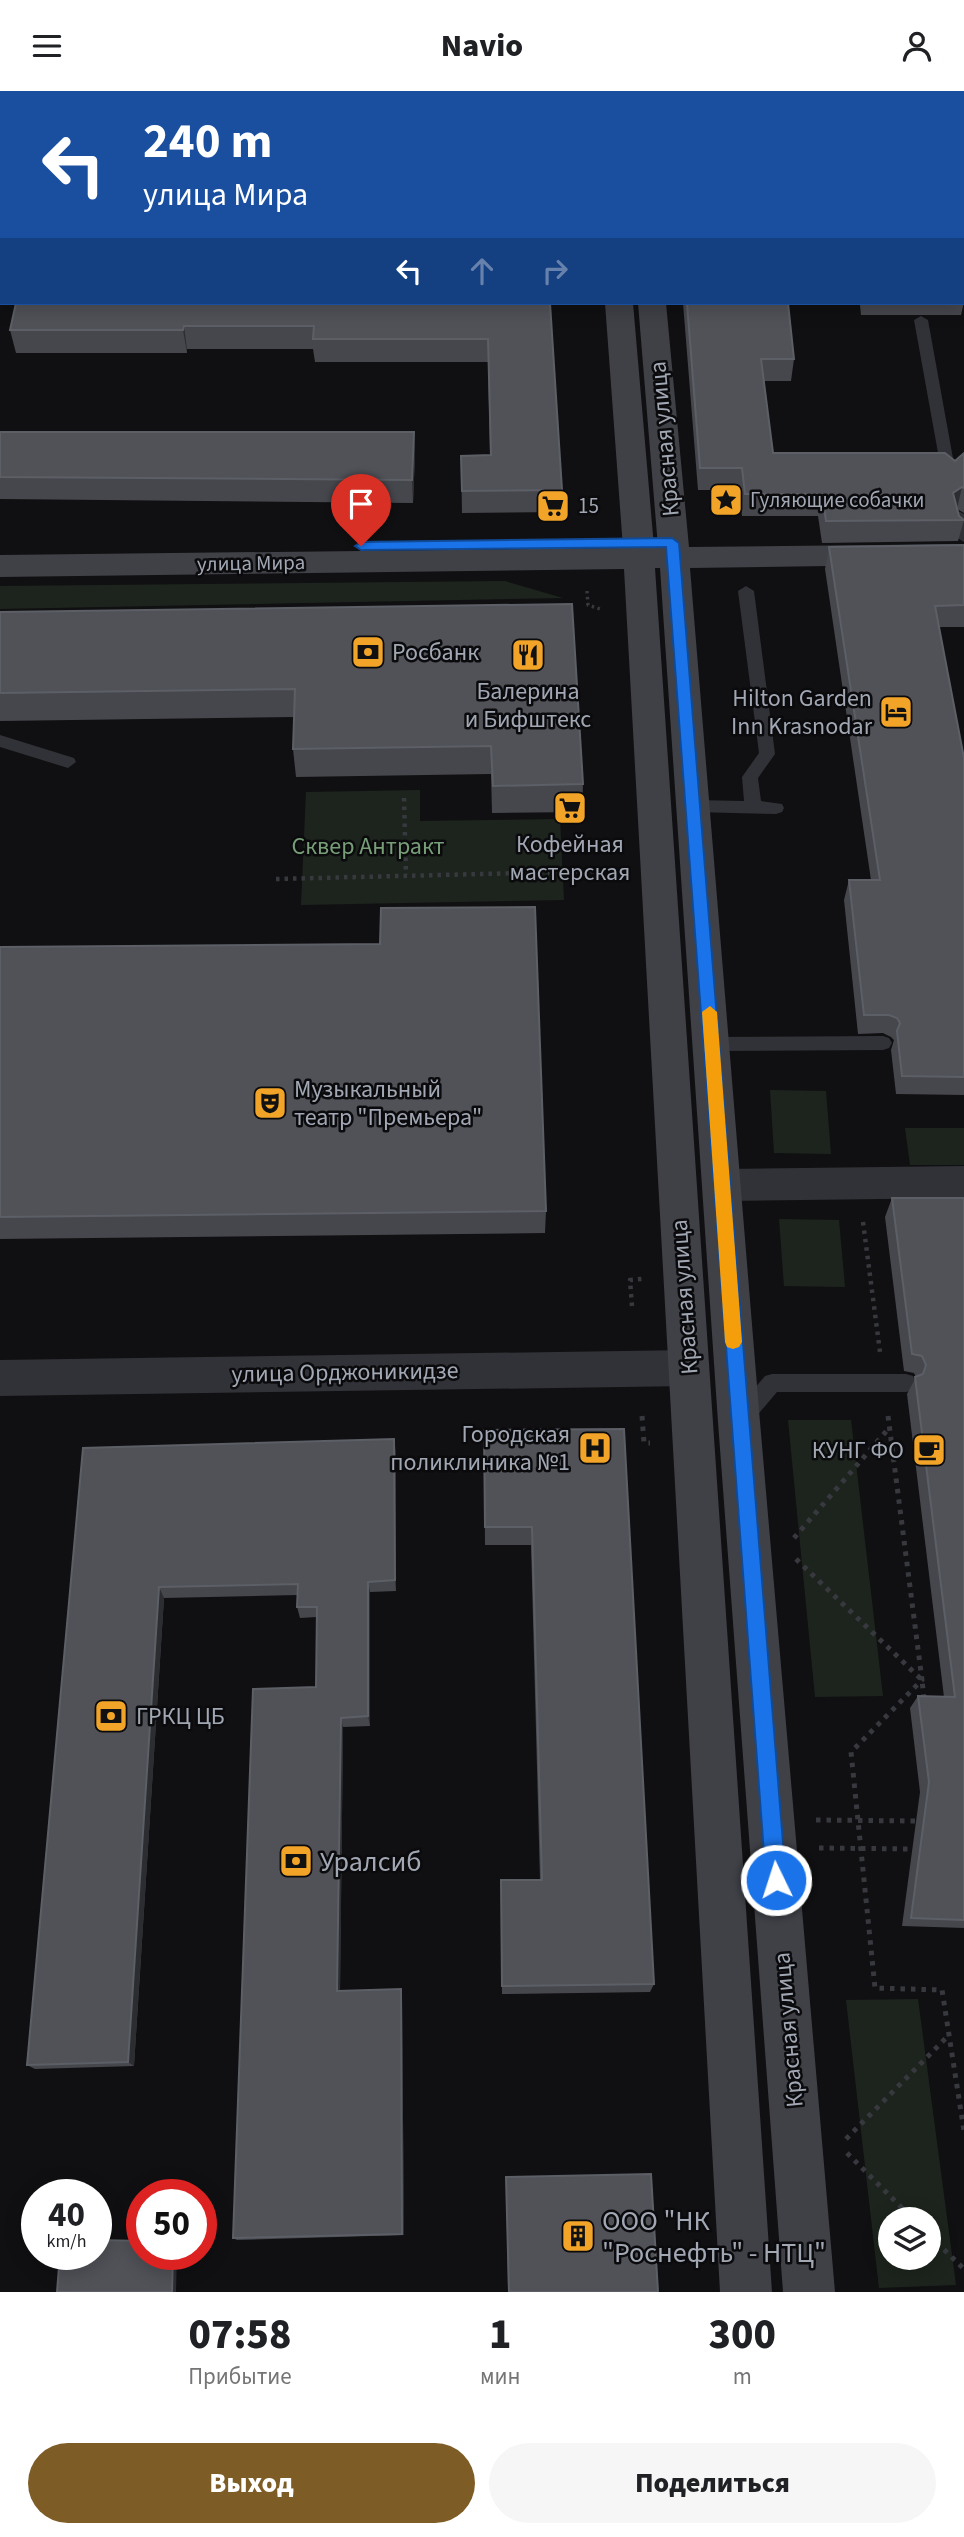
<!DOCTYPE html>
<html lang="ru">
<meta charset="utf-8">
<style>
body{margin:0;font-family:"Source Sans 3",sans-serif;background:#f6f6f6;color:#202124;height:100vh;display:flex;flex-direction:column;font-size:26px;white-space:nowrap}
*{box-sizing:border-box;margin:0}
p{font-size:23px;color:#757577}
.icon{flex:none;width:38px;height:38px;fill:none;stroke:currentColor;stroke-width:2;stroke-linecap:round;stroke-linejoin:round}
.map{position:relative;height:2201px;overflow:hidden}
.details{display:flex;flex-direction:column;background:#fff;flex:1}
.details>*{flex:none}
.top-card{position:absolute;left:0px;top:0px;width:964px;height:214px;box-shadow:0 4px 18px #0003;background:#1a4fa0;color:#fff;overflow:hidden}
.fabs{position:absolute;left:878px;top:2116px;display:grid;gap:14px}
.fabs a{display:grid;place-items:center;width:63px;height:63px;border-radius:50%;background:#fff;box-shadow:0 4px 18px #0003;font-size:35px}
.speed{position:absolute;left:21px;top:2088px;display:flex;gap:14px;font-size:35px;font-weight:700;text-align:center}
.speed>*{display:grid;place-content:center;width:91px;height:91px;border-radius:50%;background:#fff;box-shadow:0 4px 18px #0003;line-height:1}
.speed small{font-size:18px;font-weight:400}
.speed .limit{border:10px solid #d22;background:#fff;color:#111}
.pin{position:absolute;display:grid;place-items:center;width:60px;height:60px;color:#fff;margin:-72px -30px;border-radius:50% 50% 50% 0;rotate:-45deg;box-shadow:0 0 7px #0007}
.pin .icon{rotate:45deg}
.me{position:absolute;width:77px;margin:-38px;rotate:356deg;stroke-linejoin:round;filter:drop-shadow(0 0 5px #0008)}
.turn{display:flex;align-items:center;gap:24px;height:147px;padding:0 28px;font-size:32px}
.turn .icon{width:91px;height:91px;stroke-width:2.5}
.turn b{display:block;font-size:49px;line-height:60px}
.lanes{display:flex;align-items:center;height:66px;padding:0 28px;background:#0003;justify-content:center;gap:35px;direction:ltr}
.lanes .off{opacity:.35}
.eta{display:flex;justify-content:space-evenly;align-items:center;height:119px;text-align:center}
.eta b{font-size:42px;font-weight:800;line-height:49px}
.primary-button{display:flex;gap:14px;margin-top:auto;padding:14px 28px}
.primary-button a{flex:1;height:80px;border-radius:42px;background:#7e5c26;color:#fff;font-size:28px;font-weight:800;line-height:80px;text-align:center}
.primary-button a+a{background:#f6f6f6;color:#202124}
header{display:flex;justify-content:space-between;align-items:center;height:91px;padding:0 28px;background:#fff;font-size:32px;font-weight:800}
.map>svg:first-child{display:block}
</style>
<header><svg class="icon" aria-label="menu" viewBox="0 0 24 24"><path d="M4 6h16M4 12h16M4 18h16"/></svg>Navio<svg class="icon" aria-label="person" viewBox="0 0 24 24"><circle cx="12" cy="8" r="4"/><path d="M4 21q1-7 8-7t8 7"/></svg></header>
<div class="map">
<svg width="964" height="2201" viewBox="0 0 964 2201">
<rect width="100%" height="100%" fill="#101012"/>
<!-- green -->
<path fill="#1d241d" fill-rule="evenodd" d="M505 490 563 507 0 518V495Z
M420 699V730L560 728 564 809 301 814 306 701Z
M770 999 826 1000 831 1063 774 1062Z
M905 1037H964V1074H910Z
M779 1128 839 1129 845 1196 784 1195Z
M788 1329H851L883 1605 815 1606Z
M918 1908 956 2194 879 2197 846 1909ZM929 2128V2166H891V2128Z"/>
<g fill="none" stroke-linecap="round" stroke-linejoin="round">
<!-- path-far2 -->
<path stroke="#37393e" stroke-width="3.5" stroke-dasharray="2.5 3.5" stroke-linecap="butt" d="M587 500 588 514 603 519"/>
<!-- path-far1 -->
<path stroke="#37393e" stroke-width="4.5" stroke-dasharray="3.5 5" stroke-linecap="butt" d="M404 707 406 784
M276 788 605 780
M863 1131 880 1261
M632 1215 630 1189 642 1188"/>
<!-- path -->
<path stroke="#37393e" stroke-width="5" stroke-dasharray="4.5 6" stroke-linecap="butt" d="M642 1325 644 1352H650
M888 1325 922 1589 851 1661 875 1897 942 1899 964 2040
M794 1447 889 1337
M796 1468 922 1589 924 1608
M816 1729 916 1730
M819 1757 912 1758
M846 2048 948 1945
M847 2062 913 2128
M929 2144 964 2178"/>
<!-- lane -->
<path fill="#313237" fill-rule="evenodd" d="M921 225 928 229 956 384 949 389 942 384 914 229Z
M958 420 964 423V451L956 446 950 425Z
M746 495 754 500 775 663 758 687 761 710 782 713 784 717 782 721 776 723 693 721 685 715 693 709 744 710 742 686 759 662 738 500Z
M0 644 74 667 76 671 68 677 0 656Z
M883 945 889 947 892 952 889 957 883 959 712 960 706 958 703 953 706 948 712 946Z
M772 1283H906L913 1285 916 1292 913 1299 906 1301H777L749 1334 742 1336 735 1334 732 1327 735 1320 765 1285Z"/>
<!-- street -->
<path fill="#313237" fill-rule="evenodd" d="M964 1075V1107L723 1110 710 1105 705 1094 710 1083 723 1078Z
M689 1259 703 1265 708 1277 703 1289 689 1295 0 1305V1269Z"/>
<!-- secondary -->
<path fill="#3f4147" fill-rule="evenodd" d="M591 0H615V2H591Z
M623 0H647V2H623Z
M605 212H633L654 456H658L638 212H666L689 456 964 453V473L690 477 760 1331 835 2201H783L718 1331 660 477H655L772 2201H720L624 478 0 486V464L623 457Z"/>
</g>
<!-- wall -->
<path fill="#46474d" d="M0 0H249V2H2V23H0Z
M661 0H964V24H962V2H662Z
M962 77H964V145H962Z
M0 110H2V170H0Z
M962 183 964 191V211L961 224H861L860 214 788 213 794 268 791 290H764L773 362 955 370 964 362V422L957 418 959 425 964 429 958 450 822 452 818 425H742L739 399H698L683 212H962Z
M550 212 562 399 561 421 462 422 461 365 490 364 488 271H315L313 258H187V262H16L10 239Z
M0 341H414L415 364 413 412 0 408Z
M964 454V536H939L964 667V1004L896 1003 891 959 894 949 891 946 883 942 858 943 844 809 849 789H871L825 478 829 456Z
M572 513 583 693 582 721 492 722 491 683 296 686 293 658 294 626 0 630V521Z
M0 856 546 1120 545 1142 0 1148Z
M892 1107H964V1837L902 1835 920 1701 910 1617 918 1605 944 1606 907 1303 916 1286 914 1282 904 1280 885 1126Z
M624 1338 654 1893 650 1901 502 1903 501 1789H540L531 1454H485L484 1339Z
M83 1357 396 1361V1500L370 1501V1635L343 1636 340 1900 401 1898 402 1904 404 2144 237 2149 233 2147 316 1596 317 1526 300 1527 297 1516 298 1504 164 1507 134 1975 35 1978 27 1974Z
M506 2086 658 2201H508Z"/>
<!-- shaded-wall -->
<path fill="#2c2d31" d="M184 235 187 258V262L183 239Z
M414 341 415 364 413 412 412 389Z
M962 396 957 418 953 402Z
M394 1348 396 1361V1500L395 1489Z
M368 1491 370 1501V1635L368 1625Z
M159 1496 164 1507 134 1975 128 1971Z
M341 1627 343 1636 340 1906 337 1900Z
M401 1898 402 1904 404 2144 402 2143Z
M173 2163H177L176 2201H172Z"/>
<!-- building -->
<path fill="#505258" stroke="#5c5f66" stroke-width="2" d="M0 0H244V2Z
M358 0H537V2H357Z
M665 0H964V6H962V2H665Z
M962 77H964V123H962Z
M0 110H2V146H0Z
M962 183 964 191V202H962Z
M16 212H550L562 399 462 400 461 365 491 364 488 248H313L314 235H184L183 239H10Z
M687 212H788L794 268H761L773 362H945L955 370 964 362V397L962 396 953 402 959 425 964 429 826 430 822 403H745L742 377H700Z
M0 341H414L412 389 0 386Z
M964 454V514L935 515 964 667V986L902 985 897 940 900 932 897 927 889 924H864L849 789H880L829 456Z
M572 513 583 693 493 695 491 655 293 658 295 598 0 602V521Z
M535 816 546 1120 0 1126V856L380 853 381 817Z
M892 1107H964V1829L911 1827 929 1691 918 1605 955 1606 915 1286 923 1283 926 1274 922 1265 912 1263Z
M624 1338 654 1893 502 1895 501 1789H542L532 1436H485L484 1339Z
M394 1348 395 1489 368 1491V1625L341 1627 337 1900 401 1898 402 2143 233 2147 253 1598 316 1596 317 1516H297L298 1493 159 1496 128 1971 27 1974 83 1357Z
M651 2083 658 2201H509L506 2086Z
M96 2149 142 2150V2163H173L172 2201H57L60 2163H96Z"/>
<!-- route -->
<path fill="#1a73e8" stroke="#114b97" stroke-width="2" d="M672 447 679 452 786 1789 783 1796 776 1799 769 1796 766 1789 666 456 361 459 355 455 361 451Z"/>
<!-- slow -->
<path fill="#f59e0b" d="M710 915 717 921 742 1251 739 1256 733 1258 727 1256 725 1251 702 921Z"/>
<!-- icons -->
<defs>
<symbol id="sight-square" viewBox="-11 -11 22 22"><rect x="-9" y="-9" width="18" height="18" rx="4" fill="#f2a428" stroke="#0b0b0d"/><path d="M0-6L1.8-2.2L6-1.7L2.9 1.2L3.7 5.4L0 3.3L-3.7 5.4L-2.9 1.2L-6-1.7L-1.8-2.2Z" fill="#111"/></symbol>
<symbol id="supermarket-square" viewBox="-11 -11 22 22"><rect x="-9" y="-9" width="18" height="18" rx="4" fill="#f2a428" stroke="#0b0b0d"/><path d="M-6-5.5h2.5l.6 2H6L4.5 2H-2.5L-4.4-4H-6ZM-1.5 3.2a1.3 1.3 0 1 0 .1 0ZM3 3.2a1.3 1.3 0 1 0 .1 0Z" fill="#111"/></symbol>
<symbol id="bank-square" viewBox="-11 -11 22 22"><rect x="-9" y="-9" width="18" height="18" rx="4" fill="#f2a428" stroke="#0b0b0d"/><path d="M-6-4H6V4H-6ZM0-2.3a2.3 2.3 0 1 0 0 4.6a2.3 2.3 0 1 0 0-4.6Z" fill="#111"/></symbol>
<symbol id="restaurant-square" viewBox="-11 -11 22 22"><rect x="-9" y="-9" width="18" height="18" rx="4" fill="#f2a428" stroke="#0b0b0d"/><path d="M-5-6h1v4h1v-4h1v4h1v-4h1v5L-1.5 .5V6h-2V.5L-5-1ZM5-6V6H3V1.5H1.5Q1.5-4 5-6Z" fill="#111"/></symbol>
<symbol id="hotel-square" viewBox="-11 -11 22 22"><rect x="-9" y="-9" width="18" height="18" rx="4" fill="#f2a428" stroke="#0b0b0d"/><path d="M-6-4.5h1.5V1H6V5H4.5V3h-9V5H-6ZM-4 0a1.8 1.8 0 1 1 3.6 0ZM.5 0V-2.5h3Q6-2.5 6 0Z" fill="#111"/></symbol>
<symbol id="theatre-square" viewBox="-11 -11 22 22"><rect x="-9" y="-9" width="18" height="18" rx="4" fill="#f2a428" stroke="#0b0b0d"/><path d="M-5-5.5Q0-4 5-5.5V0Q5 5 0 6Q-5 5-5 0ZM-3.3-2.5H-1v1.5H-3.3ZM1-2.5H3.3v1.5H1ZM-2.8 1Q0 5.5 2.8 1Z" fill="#111"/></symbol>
<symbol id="hospital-square" viewBox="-11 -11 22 22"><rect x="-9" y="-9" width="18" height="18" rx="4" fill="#f2a428" stroke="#0b0b0d"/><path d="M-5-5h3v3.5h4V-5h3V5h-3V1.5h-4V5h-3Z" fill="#111"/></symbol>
<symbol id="cafe-square" viewBox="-11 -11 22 22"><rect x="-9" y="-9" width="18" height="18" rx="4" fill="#f2a428" stroke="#0b0b0d"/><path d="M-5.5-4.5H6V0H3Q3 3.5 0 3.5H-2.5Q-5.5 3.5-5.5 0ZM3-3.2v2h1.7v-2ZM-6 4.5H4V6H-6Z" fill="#111"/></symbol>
<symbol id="building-square" viewBox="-11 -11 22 22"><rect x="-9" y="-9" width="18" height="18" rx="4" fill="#f2a428" stroke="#0b0b0d"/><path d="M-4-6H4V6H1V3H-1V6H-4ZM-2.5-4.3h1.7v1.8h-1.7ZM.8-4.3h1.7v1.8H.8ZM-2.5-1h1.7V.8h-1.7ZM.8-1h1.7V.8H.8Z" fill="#111"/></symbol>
</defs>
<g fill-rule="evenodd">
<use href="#sight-square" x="707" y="390" width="38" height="38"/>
<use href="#supermarket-square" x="534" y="396" width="38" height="38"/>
<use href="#bank-square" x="349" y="542" width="38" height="38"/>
<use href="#restaurant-square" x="509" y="545" width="38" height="38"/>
<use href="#hotel-square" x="877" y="602" width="38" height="38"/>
<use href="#supermarket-square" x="551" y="698" width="38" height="38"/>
<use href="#theatre-square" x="251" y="993" width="38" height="38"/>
<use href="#hospital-square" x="576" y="1338" width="38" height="38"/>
<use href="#cafe-square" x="910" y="1340" width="38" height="38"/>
<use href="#bank-square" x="92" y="1606" width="38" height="38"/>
<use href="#bank-square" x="277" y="1751" width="38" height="38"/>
<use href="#building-square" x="559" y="2126" width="38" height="38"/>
</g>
<g text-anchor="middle" stroke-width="5" stroke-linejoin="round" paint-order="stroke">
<!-- far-poi labels -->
<g font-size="21" fill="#a1a7b3" stroke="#0b0b0d" text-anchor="start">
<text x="750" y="416">Гуляющие собачки</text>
<text x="578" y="422">15</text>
</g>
<!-- far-street labels -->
<g font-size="21" fill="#a1a7b3" stroke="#0b0b0d">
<text transform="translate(251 472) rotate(-1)" y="7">улица Мира</text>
</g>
<!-- street labels -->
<g font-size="24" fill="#a1a7b3" stroke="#0b0b0d">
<text transform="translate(664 348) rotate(-95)" y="8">Красная улица</text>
<text transform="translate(684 1206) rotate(-94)" y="8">Красная улица</text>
<text transform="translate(345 1281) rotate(-1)" y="8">улица Орджоникидзе</text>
<text transform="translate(788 1939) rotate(-95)" y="8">Красная улица</text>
</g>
<!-- poi labels -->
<g font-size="24" fill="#a1a7b3" stroke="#0b0b0d" text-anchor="start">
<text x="392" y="569">Росбанк</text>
<text x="528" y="608" text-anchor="middle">Балерина<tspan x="528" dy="28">и Бифштекс</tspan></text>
<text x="872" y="615" text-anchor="end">Hilton Garden<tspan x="872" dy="28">Inn Krasnodar</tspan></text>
<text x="570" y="761" text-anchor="middle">Кофейная<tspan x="570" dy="28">мастерская</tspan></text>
<text x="294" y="1006">Музыкальный<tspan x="294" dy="28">театр "Премьера"</tspan></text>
<text x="570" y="1351" text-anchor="end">Городская<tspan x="570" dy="28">поликлиника №1</tspan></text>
<text x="904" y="1367" text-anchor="end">КУНГ ФО</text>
<text x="136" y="1633">ГРКЦ ЦБ</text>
</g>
<!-- park labels -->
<g font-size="24" fill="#789e78" stroke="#0b0b0d">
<text x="368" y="763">Сквер Антракт</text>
</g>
<!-- near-poi labels -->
<g font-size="28" fill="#a1a7b3" stroke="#0b0b0d" text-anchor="start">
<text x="320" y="1780">Уралсиб</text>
<text x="602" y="2139">ООО "НК<tspan x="602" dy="32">"Роснефть" - НТЦ"</tspan></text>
</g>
</g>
</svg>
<div class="fabs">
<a><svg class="icon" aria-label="layers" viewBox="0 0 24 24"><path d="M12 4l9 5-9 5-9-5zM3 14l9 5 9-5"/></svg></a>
</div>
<div class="speed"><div>40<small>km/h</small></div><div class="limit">50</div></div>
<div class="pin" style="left:361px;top:455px;background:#d93025"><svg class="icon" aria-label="arrive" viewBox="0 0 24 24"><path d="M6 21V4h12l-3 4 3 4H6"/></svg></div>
<svg class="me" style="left:776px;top:1789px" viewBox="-20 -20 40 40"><circle r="17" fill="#1a73e8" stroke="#fff" stroke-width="3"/><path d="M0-11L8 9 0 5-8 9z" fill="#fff"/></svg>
<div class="top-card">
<div class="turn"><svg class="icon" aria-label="left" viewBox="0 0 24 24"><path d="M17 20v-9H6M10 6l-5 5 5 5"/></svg><div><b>240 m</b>улица Мира</div></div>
<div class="lanes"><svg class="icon" aria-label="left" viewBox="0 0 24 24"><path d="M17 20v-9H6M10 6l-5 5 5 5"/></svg><svg class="icon off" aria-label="ahead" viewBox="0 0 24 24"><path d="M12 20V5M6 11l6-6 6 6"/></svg><svg class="icon off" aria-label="right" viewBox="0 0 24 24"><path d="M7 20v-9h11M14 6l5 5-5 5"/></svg></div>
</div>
</div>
<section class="details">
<div class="eta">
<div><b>07:58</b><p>Прибытие</p></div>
<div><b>1</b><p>мин</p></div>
<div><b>300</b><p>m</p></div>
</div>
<div class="primary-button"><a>Выход</a><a>Поделиться</a></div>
</section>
